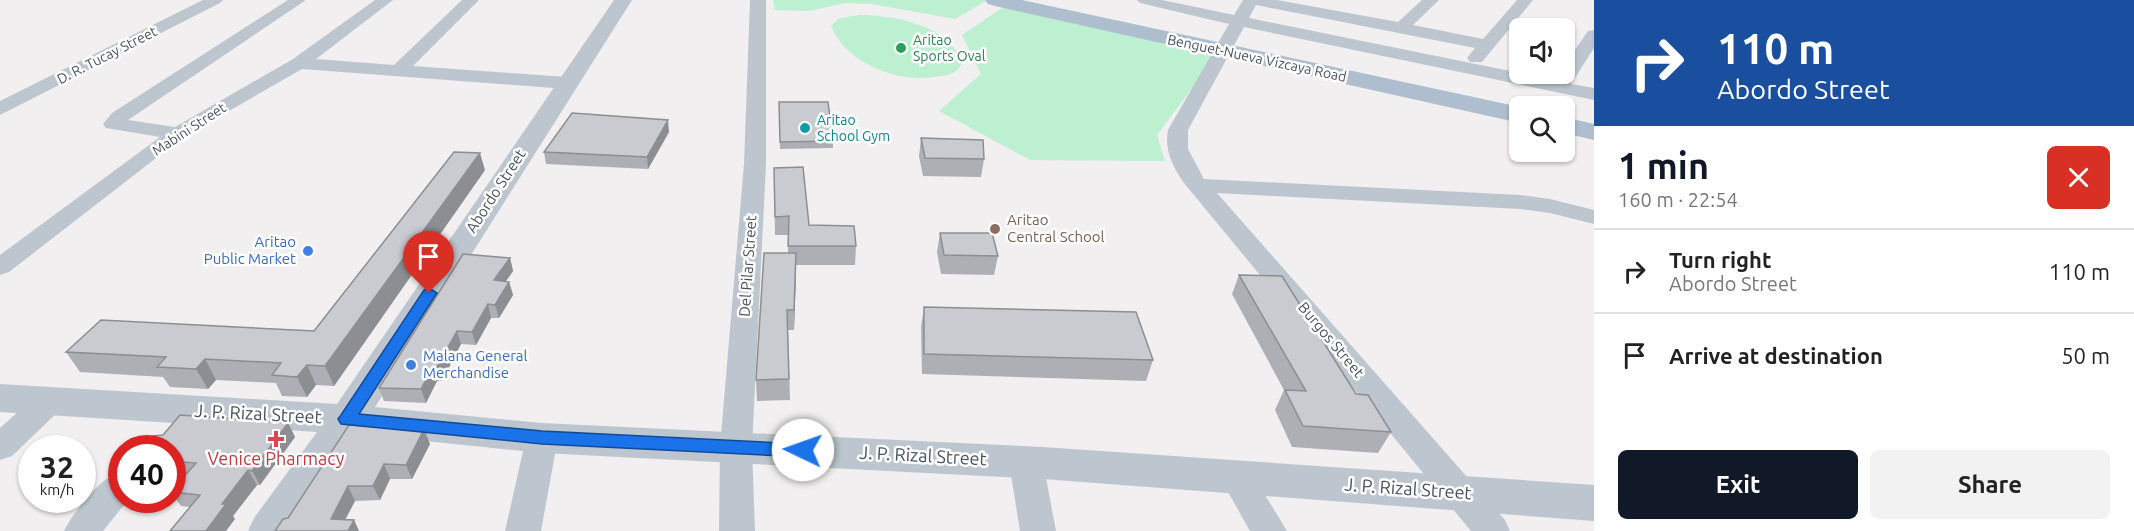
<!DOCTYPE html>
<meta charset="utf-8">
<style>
body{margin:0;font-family:Ubuntu,sans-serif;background:#f2f2f2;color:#222;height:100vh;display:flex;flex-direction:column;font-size:22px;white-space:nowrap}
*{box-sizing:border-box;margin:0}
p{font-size:20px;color:#767676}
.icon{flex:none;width:33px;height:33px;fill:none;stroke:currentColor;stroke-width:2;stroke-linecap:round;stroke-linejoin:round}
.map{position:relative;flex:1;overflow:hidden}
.drawer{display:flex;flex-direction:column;background:#fff;width:540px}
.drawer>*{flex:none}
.hud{background:#1a4fa0;color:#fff;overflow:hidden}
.controls{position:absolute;left:1509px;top:18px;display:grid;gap:12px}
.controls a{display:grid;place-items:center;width:66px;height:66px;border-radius:9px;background:#fff;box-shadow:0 2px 4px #0004;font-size:30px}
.speed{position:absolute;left:18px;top:435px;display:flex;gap:12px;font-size:30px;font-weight:700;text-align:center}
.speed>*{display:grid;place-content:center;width:78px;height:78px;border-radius:50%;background:#fff;box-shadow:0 2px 4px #0004;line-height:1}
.speed small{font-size:15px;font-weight:400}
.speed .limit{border:9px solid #d22;background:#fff;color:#111}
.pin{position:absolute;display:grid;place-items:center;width:51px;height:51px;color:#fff;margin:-62px -26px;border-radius:50% 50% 50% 0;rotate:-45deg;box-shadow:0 0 6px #0007}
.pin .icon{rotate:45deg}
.me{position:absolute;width:66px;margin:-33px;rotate:273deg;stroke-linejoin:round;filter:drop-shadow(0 0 4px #0008)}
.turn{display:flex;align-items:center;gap:21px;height:126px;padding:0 24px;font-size:27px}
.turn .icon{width:78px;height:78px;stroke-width:2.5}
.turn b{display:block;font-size:42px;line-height:51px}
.round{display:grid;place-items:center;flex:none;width:63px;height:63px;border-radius:9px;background:#f2f2f2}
.overview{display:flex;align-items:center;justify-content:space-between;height:102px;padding:0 24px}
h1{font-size:36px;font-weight:600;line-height:45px;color:#111827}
.action{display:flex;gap:12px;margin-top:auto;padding:12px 24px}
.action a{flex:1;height:69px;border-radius:9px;background:#111827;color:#fff;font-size:24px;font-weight:600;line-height:69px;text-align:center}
.action a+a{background:#f2f2f2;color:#222}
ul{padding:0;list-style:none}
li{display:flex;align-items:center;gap:18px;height:84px;padding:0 24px;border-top:2px solid #e0e0e0}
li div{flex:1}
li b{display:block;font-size:22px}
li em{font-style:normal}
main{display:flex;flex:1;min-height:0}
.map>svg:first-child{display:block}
</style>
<main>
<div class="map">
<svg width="1594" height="531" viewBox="0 0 1594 531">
<rect width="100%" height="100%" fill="#f1efef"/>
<!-- green -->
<path fill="#bdefd1" d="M773 0H983L986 1 955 19 872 4 845 3 809 11 775 10Z
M1005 6 1220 51 1157 135 1165 161 1030 160 939 111 981 74 962 35Z
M859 15C893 15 952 25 962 64 956 74 946 76 934 77 897 83 846 63 831 26L838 19Z"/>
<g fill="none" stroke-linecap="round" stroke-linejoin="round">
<!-- minor -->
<path fill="#bdc6ce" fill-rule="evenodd" d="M203 0H223L220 3 0 115V101Z
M288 0H306L128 120 175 127 293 59 375 0H393L316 59 394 65 462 0H479L413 66 567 77 574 79 576 83 574 87 567 89 302 69 215 119 160 155 9 272 0 275V255L160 137 106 128 103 124 112 113Z
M750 0H766V164L752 447 755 531H719L720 447 744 164Z
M1137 0H1162L1234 15 1243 0H1277L1398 22 1422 0H1439L1413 25 1483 39 1517 0H1533L1482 62H1470L1467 58 1475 48 1256 5 1249 18 1554 80 1559 74H1564V66L1588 31 1594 30V48L1571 84 1594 88V100L1244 27 1188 130V149L1204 179 1520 195 1550 199 1594 210V224L1550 213 1520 209 1217 193 1505 520 1510 531H1471L1184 183C1173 167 1164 150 1168 130L1229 24 1140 3Z
M50 390 61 393 65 401 61 409 12 456 0 460V428L39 393Z
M542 426 553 429 558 438 541 531H505L526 438 531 429Z
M1026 449 1038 453 1043 462 1056 531H1020L1009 462 1014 453Z
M1236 463 1248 467 1287 531H1250L1219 476 1224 467Z
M122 470V500H128L103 531H64C73 512 102 476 122 470Z"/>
<!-- tertiary -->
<path fill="#bdc6ce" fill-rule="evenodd" d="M614 0H632L375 407 542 423 1043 447 1594 485V521L1043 479 542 453 357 434 294 531H248L254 518 317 432 0 412V384L337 404Z"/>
<!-- primary -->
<path fill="#aebece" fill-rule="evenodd" d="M985 0H1022L1520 107V123L995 6 988 4Z
M1564 117 1594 124V140L1564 133Z"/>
</g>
<!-- wall -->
<path fill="#adafb4" d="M779 102 833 141V148L780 149Z
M669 132 648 169 546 164 544 152Z
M921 138 984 159 981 177 923 176 919 156Z
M774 168 809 225 856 246 855 265H796L794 330H788L790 400 757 401 756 380 788 253V235H775Z
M485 170 334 386 316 385 307 397 282 396 276 383 216 380 208 389 170 387 163 377 80 372 66 352 314 331Z
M940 233 998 256 994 275 941 274 937 252Z
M510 258 513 271 506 281 509 282 513 295 499 318H491L476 345 461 344 442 381H437L426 403 384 401 379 388Z
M1239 275 1356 394 1391 432 1378 453 1292 447 1275 410 1284 390 1232 294Z
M924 307 1153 360 1146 381 922 374 921 327Z
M288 423 295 437 260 485H257L233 516 235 519 189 507 181 506 172 494V490L185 476 172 475V448Z
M349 425 430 444 412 479H390L380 500 355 501 345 520H354L359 531H275L288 518Z"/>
<!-- shaded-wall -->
<path fill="#8d8e92" d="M668 120 669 132 648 169 647 157Z
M480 153 485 170 334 386 325 366Z
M796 253V272L794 330V310Z
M510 258 513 271 497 294 494 280Z
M509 282 513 295 499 318 495 305Z
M488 304 491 318 476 345 472 332Z
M457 331 461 344 442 381 437 367Z
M205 359 216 380 208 389 196 369Z
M307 365 316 385 307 397 297 377Z
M433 367 437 381 426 403 421 389Z
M288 423 295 437 260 485 252 471Z
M424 429 430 444 412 479 406 465Z
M384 464 390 479 380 500 373 486Z
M248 470 257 485 233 516 235 519 226 531H206L222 504Z
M348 486 355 501 339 531 331 519Z
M354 520 359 531H348Z"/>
<!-- building -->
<path fill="#c9cbd1" stroke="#8d8e92" stroke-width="1.5" d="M779 102H828L833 141 780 142Z
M572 113 668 120 647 157 544 152Z
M921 138 983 140 984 159 925 158Z
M454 152 480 153 325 366 307 365 297 377 272 375 281 363 205 359 196 369 157 367 166 357 66 352 101 320 314 331Z
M803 167 809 225 854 226 856 246H788L789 216 775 217 774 168Z
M940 233H992L998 256 944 255Z
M764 253H796L794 310H787L789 379 756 380Z
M463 254 510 258 494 280 509 282 495 305 488 304 472 332 457 331 437 367H433L421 389 379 388Z
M1239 275 1282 276 1356 394 1368 395 1391 432 1303 426 1285 390 1306 391Z
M924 307 1136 312 1153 360 924 354Z
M180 415 288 423 252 471 248 470 222 504H226L206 531H170L200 495 172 492V490L196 463 172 461V448H142L153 436 163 435Z
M349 425 424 429 406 465 384 464 373 486H348L331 519 354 520 348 531H275L283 519 288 518Z"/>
<!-- route -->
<path fill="#1a73e8" stroke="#114b97" stroke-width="1.5" d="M429 288 437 293 359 414 542 431 803 444 809 446 812 450 809 455 803 457 542 444 341 424 338 419 341 415 424 290Z"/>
<!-- markers -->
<circle fill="#2e9e5b" stroke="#fff" stroke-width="2" cx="901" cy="48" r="6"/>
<circle fill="#0f9aa8" stroke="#fff" stroke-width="2" cx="805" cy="128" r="6"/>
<circle fill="#8d6e63" stroke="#fff" stroke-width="2" cx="995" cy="229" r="6"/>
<g fill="#3f7fe0" stroke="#fff" stroke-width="2">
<circle cx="308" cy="251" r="6"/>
<circle cx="411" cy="365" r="6"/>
</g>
<path fill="#e0444e" stroke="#fff" stroke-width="2" d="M273 430h6v6h6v6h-6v6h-6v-6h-6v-6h6z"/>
<g text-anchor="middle" stroke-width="5" stroke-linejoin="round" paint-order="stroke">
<!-- far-leisure labels -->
<g font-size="14" fill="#27864d" stroke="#fff" text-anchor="start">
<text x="913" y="45">Aritao<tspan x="913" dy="16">Sports Oval</tspan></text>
</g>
<!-- far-street labels -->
<g font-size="14" fill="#47525c" stroke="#fff">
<text transform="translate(107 55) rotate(-27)" y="5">D. R. Tucay Street</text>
<text transform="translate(1257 58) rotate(12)" y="5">Benguet-Nueva Vizcaya Road</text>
<text transform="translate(189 129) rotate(-33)" y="5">Mabini Street</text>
</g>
<!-- far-culture labels -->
<g font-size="14" fill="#0d838f" stroke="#fff" text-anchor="start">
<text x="817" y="125">Aritao<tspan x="817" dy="16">School Gym</tspan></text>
</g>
<!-- street labels -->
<g font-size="15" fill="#47525c" stroke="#fff">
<text transform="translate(496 191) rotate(-57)" y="5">Abordo Street</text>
<text transform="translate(748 266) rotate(-86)" y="5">Del Pilar Street</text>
<text transform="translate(1331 340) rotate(50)" y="5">Burgos Street</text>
</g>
<!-- education labels -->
<g font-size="15" fill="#785e54" stroke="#fff" text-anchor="start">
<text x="1007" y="225">Aritao<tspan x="1007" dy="17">Central School</tspan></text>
</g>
<!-- shop labels -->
<g font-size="15" fill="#366cbe" stroke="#fff" text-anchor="end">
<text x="296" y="247">Aritao<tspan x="296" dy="17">Public Market</tspan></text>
<text x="423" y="361" text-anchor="start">Malana General<tspan x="423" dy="17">Merchandise</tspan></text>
</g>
<!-- near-street labels -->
<g font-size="18" fill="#47525c" stroke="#fff">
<text transform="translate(258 414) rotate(3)" y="6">J. P. Rizal Street</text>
<text transform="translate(923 456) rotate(3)" y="6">J. P. Rizal Street</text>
<text transform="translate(1408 489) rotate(4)" y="6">J. P. Rizal Street</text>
</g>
<!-- near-health labels -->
<g font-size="18" fill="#be3a42" stroke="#fff">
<text x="276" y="465">Venice Pharmacy</text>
</g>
</g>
</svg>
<div class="controls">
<a><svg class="icon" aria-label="sound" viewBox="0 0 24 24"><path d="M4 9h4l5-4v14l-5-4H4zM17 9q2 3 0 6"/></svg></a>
<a><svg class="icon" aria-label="search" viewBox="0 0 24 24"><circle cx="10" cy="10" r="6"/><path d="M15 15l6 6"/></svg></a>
</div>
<div class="speed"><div>32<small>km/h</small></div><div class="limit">40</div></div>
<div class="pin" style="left:429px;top:293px;background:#d93025"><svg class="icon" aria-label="arrive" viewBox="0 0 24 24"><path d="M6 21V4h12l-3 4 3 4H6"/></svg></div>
<svg class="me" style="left:803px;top:450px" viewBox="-20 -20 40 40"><circle r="19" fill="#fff"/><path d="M0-13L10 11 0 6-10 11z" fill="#1a73e8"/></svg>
</div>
<section class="drawer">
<div class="hud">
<div class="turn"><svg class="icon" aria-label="right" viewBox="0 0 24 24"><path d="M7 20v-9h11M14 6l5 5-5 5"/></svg><div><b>110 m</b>Abordo Street</div></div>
</div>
<div class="overview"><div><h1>1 min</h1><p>160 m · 22:54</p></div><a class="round" style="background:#d93025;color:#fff"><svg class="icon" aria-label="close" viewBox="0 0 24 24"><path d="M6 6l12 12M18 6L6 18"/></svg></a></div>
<ul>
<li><svg class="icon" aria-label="right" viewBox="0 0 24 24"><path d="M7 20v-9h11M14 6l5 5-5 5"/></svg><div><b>Turn right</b><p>Abordo Street</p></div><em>110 m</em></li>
<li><svg class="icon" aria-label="arrive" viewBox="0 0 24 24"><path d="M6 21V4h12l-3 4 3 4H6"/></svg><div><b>Arrive at destination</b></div><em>50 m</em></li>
</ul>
<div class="action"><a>Exit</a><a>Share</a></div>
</section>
</main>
